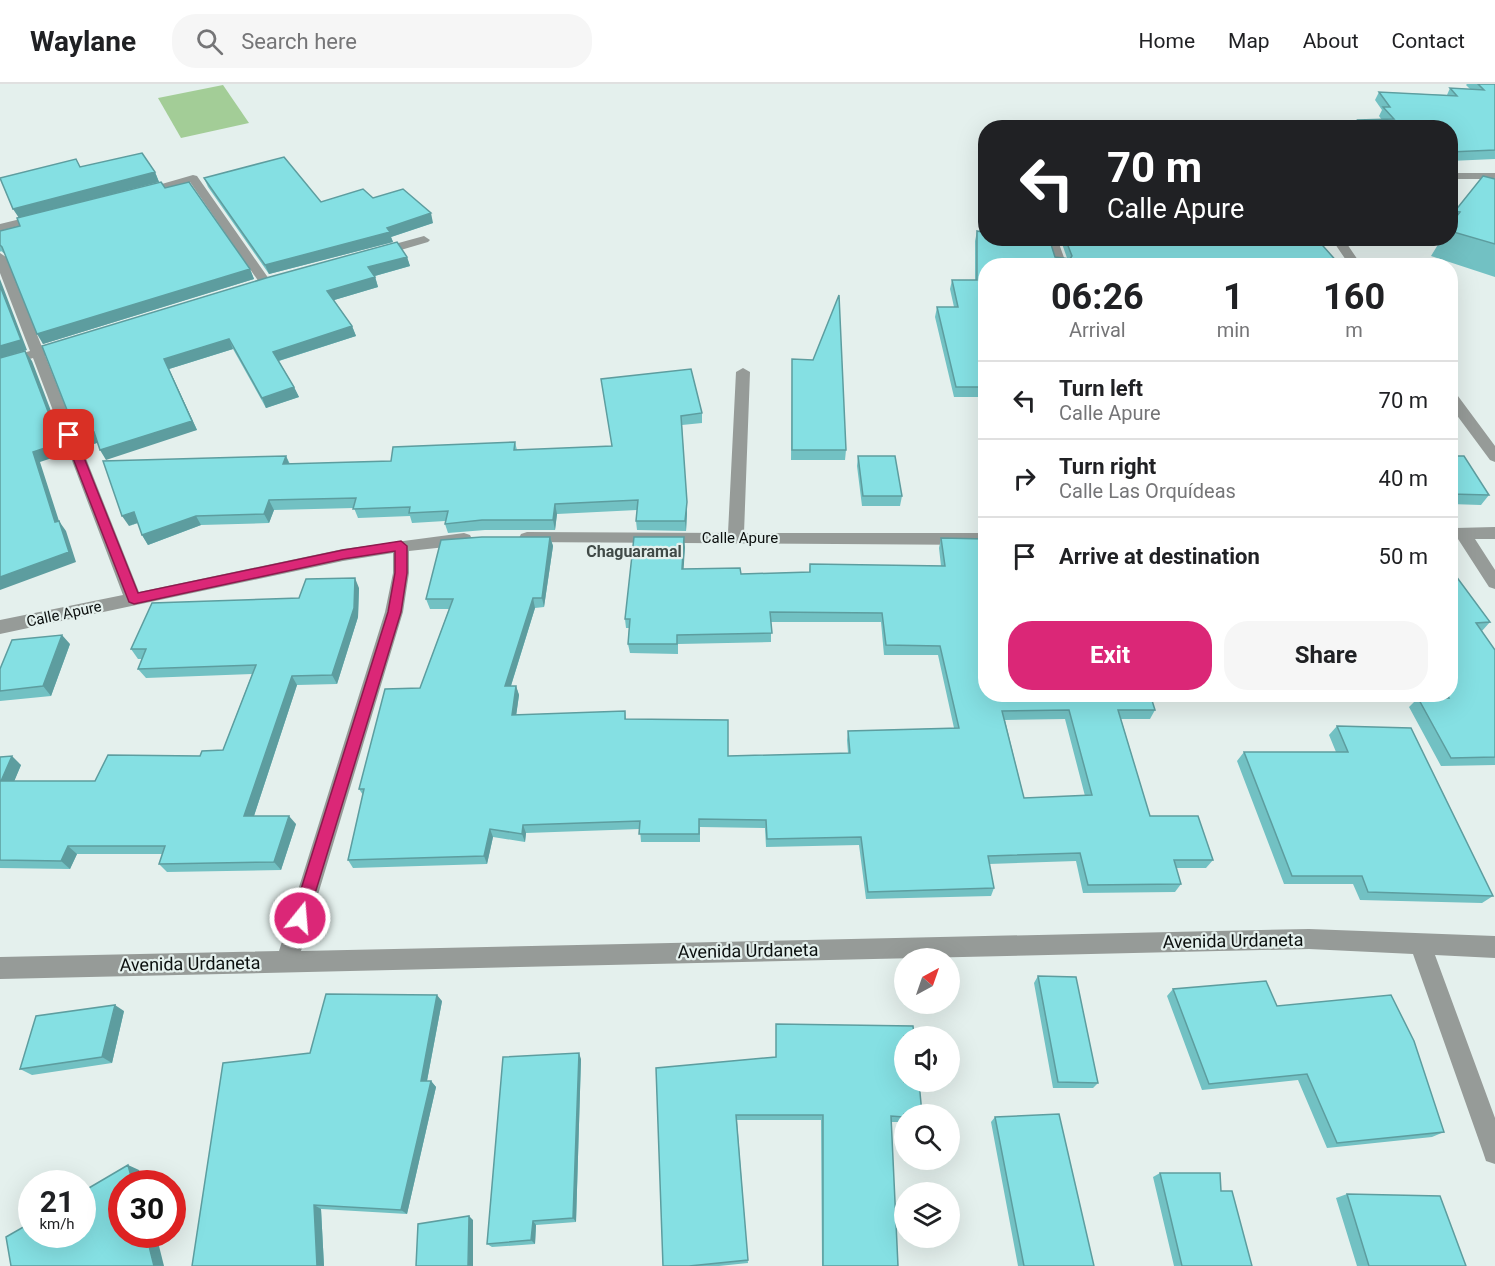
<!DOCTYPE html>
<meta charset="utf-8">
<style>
body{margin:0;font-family:Roboto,sans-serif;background:#f6f6f6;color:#202124;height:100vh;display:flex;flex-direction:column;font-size:22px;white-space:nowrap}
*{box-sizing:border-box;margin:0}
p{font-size:20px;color:#757577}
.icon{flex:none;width:33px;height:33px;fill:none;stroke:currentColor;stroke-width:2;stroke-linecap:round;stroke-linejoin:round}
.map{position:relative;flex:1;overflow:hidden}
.drawer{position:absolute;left:978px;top:174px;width:480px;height:444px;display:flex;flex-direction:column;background:#fff;border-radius:24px;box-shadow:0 6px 24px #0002}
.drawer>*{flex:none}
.guide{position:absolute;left:978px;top:36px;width:480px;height:126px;border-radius:24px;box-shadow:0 6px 24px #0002;background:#202124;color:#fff;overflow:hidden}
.needle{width:39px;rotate:40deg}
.tools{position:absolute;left:894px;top:864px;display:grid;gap:12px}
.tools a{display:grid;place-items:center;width:66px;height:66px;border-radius:50%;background:#fff;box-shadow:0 6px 24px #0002;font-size:30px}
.speed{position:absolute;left:18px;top:1086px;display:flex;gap:12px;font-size:30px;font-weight:700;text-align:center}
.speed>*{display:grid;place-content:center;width:78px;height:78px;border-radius:50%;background:#fff;box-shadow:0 6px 24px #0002;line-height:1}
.speed small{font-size:15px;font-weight:400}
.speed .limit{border:9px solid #d22;background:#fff;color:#111}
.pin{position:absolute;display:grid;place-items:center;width:51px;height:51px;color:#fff;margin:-26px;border-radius:12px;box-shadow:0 3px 9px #0006}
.me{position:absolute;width:66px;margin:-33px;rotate:17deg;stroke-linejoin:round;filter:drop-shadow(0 0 4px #0008)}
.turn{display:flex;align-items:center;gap:21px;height:126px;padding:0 30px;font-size:27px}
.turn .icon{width:78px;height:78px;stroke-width:2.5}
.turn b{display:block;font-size:42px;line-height:51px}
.eta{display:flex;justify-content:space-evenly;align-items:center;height:102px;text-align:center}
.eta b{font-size:36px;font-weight:700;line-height:42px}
.action{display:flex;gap:12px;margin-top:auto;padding:12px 30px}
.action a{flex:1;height:69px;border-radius:24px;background:#db2777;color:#fff;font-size:24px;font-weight:700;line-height:69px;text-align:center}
.action a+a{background:#f6f6f6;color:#202124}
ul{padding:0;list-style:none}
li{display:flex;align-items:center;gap:18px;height:78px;padding:0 30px;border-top:2px solid #e0e0e0}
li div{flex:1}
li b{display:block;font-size:22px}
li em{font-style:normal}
header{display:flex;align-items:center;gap:36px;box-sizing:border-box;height:84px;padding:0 30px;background:#fff;border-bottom:2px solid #e0e0e0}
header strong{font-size:28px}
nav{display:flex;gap:33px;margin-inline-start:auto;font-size:21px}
.search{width:420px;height:54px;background:#f6f6f6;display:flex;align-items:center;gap:15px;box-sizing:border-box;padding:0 21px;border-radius:24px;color:#757577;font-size:22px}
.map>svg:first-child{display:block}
</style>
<header>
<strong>Waylane</strong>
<div class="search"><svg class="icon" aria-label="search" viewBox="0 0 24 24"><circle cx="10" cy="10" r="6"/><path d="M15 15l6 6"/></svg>Search here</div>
<nav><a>Home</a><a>Map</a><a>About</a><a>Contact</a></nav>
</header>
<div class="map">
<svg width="1495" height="1182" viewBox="0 0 1495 1182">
<rect width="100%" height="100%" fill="#e4f0ed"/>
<!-- green -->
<path fill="#a3cd97" d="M223 1 249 39 181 54 158 14Z"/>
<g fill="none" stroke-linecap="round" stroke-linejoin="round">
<!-- minor -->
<path fill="#969b98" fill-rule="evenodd" d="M1450 89H1495V95H1450Z
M193 91 197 92 269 195 271 198 269 201H261L190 98 140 111 134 108Z
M41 130 45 131V135L0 147V140Z
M424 152 430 156 428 158 377 173 371 169 373 166Z
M1045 154H1057L1067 182H1055Z
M1331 154H1343L1362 182H1350Z
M0 169 6 173 42 263 65 256 72 260 70 263 45 271 139 508 343 465 464 449 470 451 472 455 470 459 464 461 409 467V489L403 528 301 867 1309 845 1495 852V874L1435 871 1495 1034V1080L1486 1077 1483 1068 1413 870 1309 865 0 895V873L279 867 385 528 393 489V469L343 477 0 550V536L123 511 33 274 0 284V276L30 267 0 189Z
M743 284 750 288 744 449H986V461L521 458 519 454 521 450 527 448 728 449 736 288Z
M1450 307 1455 308 1495 362V378L1490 376 1450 322Z
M1495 443V455H1475L1495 486V505L1489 503 1458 455 1450 454V446L1455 444Z"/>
</g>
<!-- wall -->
<path fill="#72c1c3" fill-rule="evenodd" d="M1467 0H1495V75L1450 77V44H1355L1358 36H1382L1379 32 1382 26 1375 16 1379 8 1447 11 1450 4 1470 5 1466 1Z
M80 83 155 88 159 98 59 124 165 104 250 185 254 195 43 260 5 170 1 167 0 168V147L20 142 18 134Z
M204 94 321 118 373 114 433 139 391 153 393 158 269 190 208 103Z
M1495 95V193L1431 172 1442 154H1450V135L1455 127Z
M981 141 1055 173 1067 174 1060 154H1316L1339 180V182H986V327L981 313H954L935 233 937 223H954L950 205 952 196H975V157L977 147H979Z
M407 173 410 182 375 192 378 203 334 216 352 242 356 252 279 277 294 303 299 313 266 324 233 265 169 285 197 346 97 359 84 363 266 194Z
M792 275 846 366 845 376H791Z
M601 295 702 329V339L682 341 687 428 686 447 637 446 636 437 637 426 557 430 555 446H485L448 449 445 440V437L412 439 410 432 358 434 354 424 274 426 269 439 201 441 148 461 142 451 138 439 129 442 286 372 290 380 391 377 515 358 517 366 612 362Z
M1450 366 1489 411 1481 421 1450 420Z
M858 372 902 412 900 422H862L857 382Z
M550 453 553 462 544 523 535 524 511 602H516L519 611 516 631 625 627 626 635 728 672 848 669 847 656 848 647 954 644 938 571H884L881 538H771V558L678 560V570L630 569 628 560 629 544H626L625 535 685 463 683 485 741 490 809 488 810 480 941 482 939 464 941 454 986 610H1220L1216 617 1152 618 1155 626 1150 635H1121L1150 732 1213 776 1206 784H1176L1181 800 1175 808 1083 809 1076 777 989 780 994 804 991 812 866 815 859 761 766 763 765 744 700 743V758H641L640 745 526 749 525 758 493 753 487 780 353 784 348 776 363 711 359 705 420 604 449 525H430L426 515ZM1065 635 1085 712 1024 714 1005 636Z
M1450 484 1490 538 1482 547 1495 566V681L1441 682 1409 623 1418 614H1435L1433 610H1450Z
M359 504 358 533 337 600 297 601 254 732 296 740 281 786 167 788 159 780 162 770H77L70 785 0 784V673L21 681 14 697H95L223 666 252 590 146 594 138 585 142 575H138L131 565 299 514Z
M70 560 51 612 0 617V607Z
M1337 642 1493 812 1482 819 1360 816 1353 800H1284L1237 677 1244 668H1336L1329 651Z
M1038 892 1098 999 1093 1004H1053L1034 899Z
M1173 905 1277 922 1444 1048 1432 1053 1327 1064 1298 996 1202 1006 1167 912Z
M442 917 427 997H431L436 1003 407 1130 321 1125 324 1182H192L310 969Z
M124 927 112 979 32 991 20 985Z
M776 940 904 1030V1038H891L898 1182H822L821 1036H737L748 1179 719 1182H663L656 984 776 973Z
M581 975 576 1138 536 1141 535 1160 492 1163 487 1160Z
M995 1033 1094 1182H1018L991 1038Z
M1160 1089 1221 1107 1252 1182H1174L1153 1093Z
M1347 1110 1466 1182H1357L1336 1114Z"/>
<!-- shaded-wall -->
<path fill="#5d9d9f" d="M155 88 159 98 19 134 13 125Z
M431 129 433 139 391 153 393 158 269 190 265 181 387 144Z
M407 173 410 182 371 193 368 183Z
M250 185 254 195 43 260 37 250Z
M375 193 378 203 331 217 327 207Z
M0 195 27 266 0 274Z
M352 242 356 252 278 277 273 268Z
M229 255 233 265 169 285 197 346 106 376 100 366 164 275Z
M25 267 32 277 67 369 40 378 59 437 66 447 76 478 0 506V493L55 438 33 368Z
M294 303 299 313 266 324 262 314Z
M681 332 687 428 686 447 685 437Z
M94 348 100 358 84 363 78 354Z
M286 372 290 382 283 380Z
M269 416 274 426 269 439 264 430Z
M555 420 557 430 555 446 553 436Z
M134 428 140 438 129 442 122 432Z
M196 432 201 441 148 461 142 451Z
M550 453 553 462 544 523 542 514Z
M684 453 685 463 683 495 682 485Z
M355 494 359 504 358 533 337 600 332 591Z
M533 514 535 524 508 611 505 602Z
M62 551 70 560 51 612 43 602Z
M292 592 297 601 251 741 244 732Z
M516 602 519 611 515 640 512 631Z
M12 672 21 681 11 705 1 697Z
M289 732 296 740 281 786 274 778Z
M523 741 526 749 525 758 522 750Z
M490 745 493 753 487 780 484 772Z
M68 762 77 770 70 785 61 777Z
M437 911 442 917 426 1002 421 997Z
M115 921 124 927 112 979 102 973Z
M579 969 581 975 576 1138 573 1134Z
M431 997 436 1003 407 1130 401 1126Z
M128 1081 139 1086 143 1100H133Z
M314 1121 321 1125 324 1182H317Z
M469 1132 473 1136V1182H468Z
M533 1137 536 1141 535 1160 531 1156Z
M146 1150H156L164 1182H154Z"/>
<!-- building -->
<path fill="#85e0e3" stroke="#5d9d9f" stroke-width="1.5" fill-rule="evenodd" d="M1478 0H1495V66L1450 68V44H1366L1358 36 1394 35 1383 23H1390L1379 8 1457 12 1450 4 1484 6Z
M142 69 155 88 13 125 0 94 76 75 80 83Z
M284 73 321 118 363 105 373 114 403 105 431 129 387 144 390 148 265 181 204 94Z
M1483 92 1495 95V160L1450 147V141L1460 128 1455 127Z
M161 98 165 104 189 98 250 185 37 250 2 163 0 161V147L20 142 17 134Z
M981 141H986V154H1049L1055 173 1070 175 1072 172 1065 154H1316L1339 180 1324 182H986V309L983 303H956L937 223H958L952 196H977V147L982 148Z
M397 158 407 173 368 183 375 193 327 207 352 242 273 268 294 303 262 314 229 255 164 275 192 337 100 366 94 348 78 354 42 262 266 194Z
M0 202 21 256 0 262Z
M839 211 846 366H792V275L813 276Z
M25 267 60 359 33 368 55 438 59 437 69 468 0 493V274Z
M691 285 702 329 681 332 687 418 685 437H636L638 416 555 420 553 436H482L445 440 448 427 409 429 410 423 353 425 356 414 269 416 264 430 196 432 142 451 134 428 122 432 103 377 286 372 283 380 391 377 393 363 515 358 514 366 612 362 601 295Z
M1450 366 1455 372H1464L1489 411 1450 410Z
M858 372H895L902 412H863Z
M482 453H550L542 514H533L505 602H516L512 631 625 627V635L728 636V672L850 669 848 647 959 644 940 562 886 561 882 529 770 528 772 549 677 551V560H628L630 535H625L634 453H684L682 485 740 484 741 490 810 488V480L945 482 941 454 986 455V610H1150L1155 626H1118L1150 732H1198L1213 776H1174L1181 800 1088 801 1080 769 988 772 994 804 868 808 861 753 767 755 766 736 699 735V750H639L640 737 523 741 522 750 490 745 484 772 348 776 364 705H359L385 605 420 604 453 515H426L441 456ZM1069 626 1092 711 1024 714 1002 627Z
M1450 484 1490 538 1476 539 1495 566V673L1451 674 1418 614H1449L1447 610H1450Z
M355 494 354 524 332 591 292 592 244 732H289L274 778 159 780 165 762H68L61 777 0 776V673L12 672 1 697H95L108 671 200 672 202 667 223 666 256 581 138 585 146 565H131L152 519 299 514 306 495Z
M62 551 43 602 0 607V585L12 556Z
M1337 642 1411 644 1493 812 1368 808 1362 792H1292L1244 668H1348Z
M1038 892 1076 893 1098 999 1058 998Z
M1266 897 1277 922 1391 911 1414 957 1444 1048 1337 1059 1307 990 1209 1000 1173 905Z
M326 910 437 911 421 997H431L401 1126 314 1121 317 1182H192L223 979 310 969Z
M115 921 102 973 20 985 36 932Z
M776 940 913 942 914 952H904V998H919L922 1030H904V1033L891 1032 898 1182H823V1031H736L748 1176 689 1182H663L656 984 776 973Z
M579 969 573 1134 533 1137 531 1156 487 1160 503 973Z
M1059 1030 1094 1182H1024L995 1033Z
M128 1081 133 1100H122V1150H146L154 1182H11L6 1153 32 1138V1150H82V1108Z
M1160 1089H1220L1221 1107H1232L1252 1182H1182Z
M1347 1110 1440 1112 1466 1182H1369Z
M469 1132 468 1182H416L418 1140Z"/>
<!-- route -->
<path fill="#db2777" stroke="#8e194d" stroke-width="1.5" d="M69 347 75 351 138 509 343 466 401 457 407 462V489L401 528 306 839 300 841 295 839 292 834 388 528 395 489V467L343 475 134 520 129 518 64 351Z"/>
<g text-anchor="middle" stroke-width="4.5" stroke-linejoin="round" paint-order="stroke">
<!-- street labels -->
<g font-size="15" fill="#0b0f0e" stroke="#e4f0ed">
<text x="740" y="459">Calle Apure</text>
<text transform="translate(64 530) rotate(-12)" y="5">Calle Apure</text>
</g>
<!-- neighbourhood labels -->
<g font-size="16" font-weight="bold" fill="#404a47" stroke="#e4f0ed">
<text x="634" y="473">Chaguaramal</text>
</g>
<!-- near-street labels -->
<g font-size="18" fill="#0b0f0e" stroke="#e4f0ed">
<text transform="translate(1233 857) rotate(-1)" y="6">Avenida Urdaneta</text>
<text transform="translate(748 867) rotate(-1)" y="6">Avenida Urdaneta</text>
<text transform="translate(190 880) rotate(-1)" y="6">Avenida Urdaneta</text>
</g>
</g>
</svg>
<div class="tools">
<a><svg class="needle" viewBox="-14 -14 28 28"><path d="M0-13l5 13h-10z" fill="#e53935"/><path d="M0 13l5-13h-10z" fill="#757577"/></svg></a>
<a><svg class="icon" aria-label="sound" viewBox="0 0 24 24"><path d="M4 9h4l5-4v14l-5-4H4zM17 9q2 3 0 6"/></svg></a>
<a><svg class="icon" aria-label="search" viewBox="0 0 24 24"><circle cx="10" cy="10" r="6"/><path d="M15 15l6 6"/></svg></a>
<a><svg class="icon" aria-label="layers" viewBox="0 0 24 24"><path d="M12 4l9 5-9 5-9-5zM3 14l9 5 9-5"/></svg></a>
</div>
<div class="speed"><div>21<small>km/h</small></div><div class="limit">30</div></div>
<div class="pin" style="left:69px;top:351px;background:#d93025"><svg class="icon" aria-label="arrive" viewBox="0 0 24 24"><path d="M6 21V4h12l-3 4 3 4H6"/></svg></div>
<svg class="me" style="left:300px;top:834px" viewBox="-20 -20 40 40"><circle r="17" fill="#db2777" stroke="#fff" stroke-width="3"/><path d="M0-11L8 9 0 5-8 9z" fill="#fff"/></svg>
<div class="guide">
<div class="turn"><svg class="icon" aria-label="left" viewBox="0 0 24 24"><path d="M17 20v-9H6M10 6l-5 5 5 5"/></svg><div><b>70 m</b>Calle Apure</div></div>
</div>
<section class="drawer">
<div class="eta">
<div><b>06:26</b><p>Arrival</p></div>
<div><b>1</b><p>min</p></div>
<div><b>160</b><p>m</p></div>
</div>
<ul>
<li><svg class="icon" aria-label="left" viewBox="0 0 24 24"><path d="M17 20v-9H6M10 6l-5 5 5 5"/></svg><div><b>Turn left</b><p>Calle Apure</p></div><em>70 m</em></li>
<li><svg class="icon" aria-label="right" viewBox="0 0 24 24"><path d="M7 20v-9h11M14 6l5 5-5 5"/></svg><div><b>Turn right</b><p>Calle Las Orquídeas</p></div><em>40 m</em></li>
<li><svg class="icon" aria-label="arrive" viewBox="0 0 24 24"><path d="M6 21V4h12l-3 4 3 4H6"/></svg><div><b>Arrive at destination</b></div><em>50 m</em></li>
</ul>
<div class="action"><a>Exit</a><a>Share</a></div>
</section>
</div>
